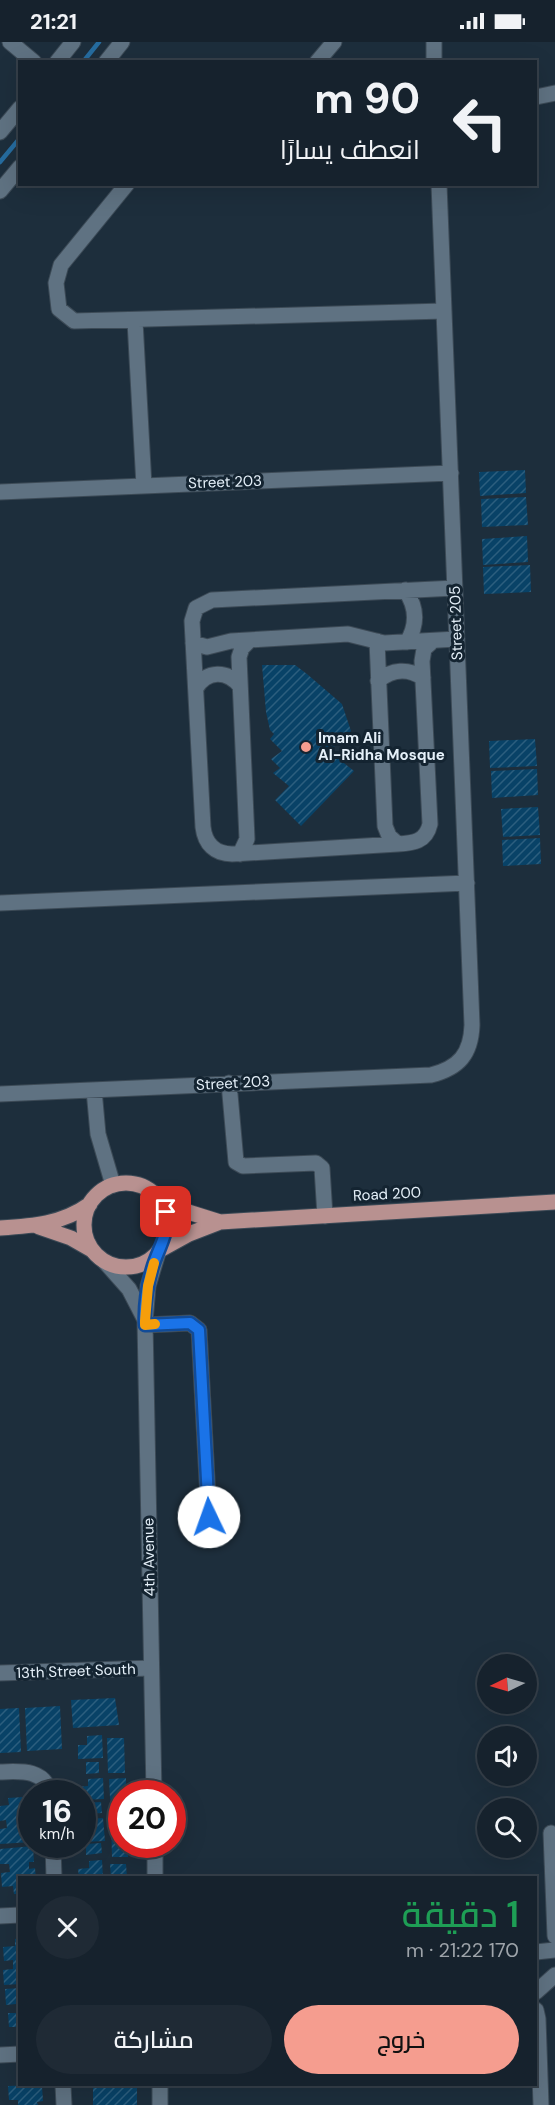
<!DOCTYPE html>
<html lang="ar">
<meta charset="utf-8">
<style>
body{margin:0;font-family:"DM Sans",Cairo,sans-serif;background:#1f2a35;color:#f1f3f6;direction:rtl;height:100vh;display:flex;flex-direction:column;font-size:22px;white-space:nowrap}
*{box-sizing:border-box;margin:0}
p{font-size:20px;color:#9ea4aa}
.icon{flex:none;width:33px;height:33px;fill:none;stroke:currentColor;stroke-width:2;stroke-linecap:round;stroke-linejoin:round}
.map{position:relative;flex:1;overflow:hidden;direction:ltr}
.side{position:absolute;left:18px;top:1834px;width:519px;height:210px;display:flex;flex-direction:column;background:#16222d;border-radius:0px;box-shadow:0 6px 24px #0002,0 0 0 2px #353f49;direction:rtl}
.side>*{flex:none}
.top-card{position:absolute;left:18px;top:18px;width:519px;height:126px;border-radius:0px;box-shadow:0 6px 24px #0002,0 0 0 2px #353f49;direction:rtl;background:#16222d;color:#f1f3f6;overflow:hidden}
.needle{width:39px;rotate:265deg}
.tools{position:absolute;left:477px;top:1612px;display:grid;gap:12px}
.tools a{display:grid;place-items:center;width:60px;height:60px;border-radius:50%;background:#16222d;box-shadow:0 6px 24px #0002,0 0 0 2px #353f49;font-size:30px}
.speed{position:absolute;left:18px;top:1738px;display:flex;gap:12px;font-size:30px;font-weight:700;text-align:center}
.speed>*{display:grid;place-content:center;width:78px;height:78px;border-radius:50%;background:#16222d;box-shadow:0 6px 24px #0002,0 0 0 2px #353f49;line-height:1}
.speed small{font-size:15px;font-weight:400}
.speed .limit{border:9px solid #d22;background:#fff;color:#111}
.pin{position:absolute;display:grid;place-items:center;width:51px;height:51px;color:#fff;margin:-26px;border-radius:12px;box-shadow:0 3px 9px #0006}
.me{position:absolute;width:66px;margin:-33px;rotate:357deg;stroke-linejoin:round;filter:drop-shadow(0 0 4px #0008)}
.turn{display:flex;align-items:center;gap:21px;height:126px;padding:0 18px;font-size:27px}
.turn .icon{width:78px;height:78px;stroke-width:2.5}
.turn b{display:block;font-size:42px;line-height:51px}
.round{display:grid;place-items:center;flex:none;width:63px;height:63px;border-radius:32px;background:#1f2a35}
.headline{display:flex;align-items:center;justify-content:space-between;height:102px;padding:0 18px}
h1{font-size:36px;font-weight:600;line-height:45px;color:#1e9e55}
.button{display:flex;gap:12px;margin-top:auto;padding:12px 18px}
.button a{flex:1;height:69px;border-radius:36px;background:#f59d8f;color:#111;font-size:24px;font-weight:600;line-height:69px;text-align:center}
.button a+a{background:#1f2a35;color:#f1f3f6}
.status{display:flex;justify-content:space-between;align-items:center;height:42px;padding:0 30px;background:#16222d;direction:ltr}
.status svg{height:16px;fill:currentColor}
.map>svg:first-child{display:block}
</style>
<div class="status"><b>21:21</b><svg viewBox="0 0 49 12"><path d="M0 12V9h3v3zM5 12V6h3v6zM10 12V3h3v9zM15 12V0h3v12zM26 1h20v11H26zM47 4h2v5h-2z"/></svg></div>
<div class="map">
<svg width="555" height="2063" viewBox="0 0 555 2063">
<defs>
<pattern id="building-hatch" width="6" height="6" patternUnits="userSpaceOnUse" patternTransform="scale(1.5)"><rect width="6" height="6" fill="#084267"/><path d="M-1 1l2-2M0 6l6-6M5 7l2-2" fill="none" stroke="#2c5e7e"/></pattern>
</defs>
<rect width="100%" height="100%" fill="#1d2e3c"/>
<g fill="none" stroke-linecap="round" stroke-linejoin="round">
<!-- stream -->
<path stroke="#266c9f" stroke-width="4.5" d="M83 20 99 0
M0 120 20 96"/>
</g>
<!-- building -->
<path fill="url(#building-hatch)" d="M525 428 526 451 480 454 479 430Z
M526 455 528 483 482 485 481 457Z
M527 494 528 520 483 523 482 497Z
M530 523 531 550 484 552 483 525Z
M262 623H295L307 632 342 662 351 689 346 695 336 690 331 696 337 701 330 710 354 729 301 784 275 758 289 744 273 731 280 726 271 717 282 709 270 697 274 692 270 688 266 670Z
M535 697 537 724 490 726 489 699Z
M537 727 538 753 492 756 491 729Z
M538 765 540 793 503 795 501 767Z
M540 796 541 822 503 824 502 798Z
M115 1656 119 1683 73 1686 71 1658Z
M60 1664 62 1707 27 1709 25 1666Z
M19 1666 21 1710 0 1711V1667Z
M102 1693 103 1716 78 1717V1703H87V1694Z
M107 1696H124L125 1731H108Z
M86 1720H99V1731L86 1732Z
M103 1736 104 1757 82 1758 78 1745 88 1744V1737Z
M126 1736V1752H122V1774H111L109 1737Z
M24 1755V1765H31L32 1779 26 1780 27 1786H32V1800L0 1802V1787L7 1786 6 1778 0 1779V1764L9 1763 8 1756Z
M101 1760 102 1771 86 1772 85 1761Z
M103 1776 105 1799 82 1800V1785H89V1777Z
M111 1778H122V1803H128V1815H112Z
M101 1801 102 1811 86 1813V1802Z
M33 1804 34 1820H29V1827L35 1826 36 1836H20V1852H14L13 1844 2 1845 1 1831 10 1830 9 1822H0V1807Z
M102 1818 103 1836H79L78 1827 89 1826V1819Z
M110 1822H126L127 1836H111Z
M20 1896V1942L4 1943 3 1928 13 1927V1918L4 1919 3 1905 15 1904V1897Z
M20 1946V1985H9L8 1971H16V1962L6 1963 5 1947Z
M36 2043 42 2044 43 2059 37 2060 38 2063H18V2058H9L8 2044Z
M93 2043H137V2063H93Z"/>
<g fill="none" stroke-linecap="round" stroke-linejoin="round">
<defs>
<path id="minor" d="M10 0 34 20
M434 0V20
M57 20 73 0
M106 20 122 0
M317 20 334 0
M536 55 555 51
M0 90 20 66
M127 142 61 223 56 241 59 267 74 279 444 269
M0 149 20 125
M135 279 144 444
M0 450 451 431
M405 548C417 565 418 582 407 600
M377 599 385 784 389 794 398 802
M433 599 424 607 422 619 430 782C426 800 413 801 398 802L232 812C215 812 205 802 203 785L192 579 196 566 212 558 455 546
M193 601 207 605 231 599 348 592 384 601 457 597
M378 639C392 627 408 626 423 636
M196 646C207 628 227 628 240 644
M240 812 247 797 239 615 242 606 250 598
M0 861 467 841
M229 1041 236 1120 243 1124 316 1121 322 1126 325 1174
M94 1048 98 1092 113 1143
M0 1052 431 1033C459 1026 471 1012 472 983L439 142
M105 1220 129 1247 144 1276
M145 1283 190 1281 199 1288 209 1475
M0 1631 151 1626
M0 1730C22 1729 44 1727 51 1752
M154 1752 145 1279 148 1244 158 1211
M551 1791 555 1894
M53 1803 54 1836
M155 1803V1836
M0 1874 20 1873
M536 1910 555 1908
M536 1950 555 1933
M536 1968 538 1977 541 2063
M0 2013 20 2012
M63 2043 64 2063
M160 2043V2063"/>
<path id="major" d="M84 1183a42 42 0 1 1 84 0a42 42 0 1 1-84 0Z
M160 1155 185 1169 220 1180
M39 1185 71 1196 92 1208
M0 1186C33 1184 62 1182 90 1162
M160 1208 189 1192 220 1180 555 1160"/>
</defs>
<!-- minor casing -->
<use href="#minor" stroke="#3c4a56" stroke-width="17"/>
<!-- major casing -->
<use href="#major" stroke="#3c4a56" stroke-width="17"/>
<!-- minor -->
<use href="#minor" stroke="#5f7282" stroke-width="15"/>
<!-- major -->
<use href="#major" stroke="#b89190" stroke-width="15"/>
</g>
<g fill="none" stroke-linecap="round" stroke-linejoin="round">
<defs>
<path id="route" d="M166 1170C170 1192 158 1206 152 1227 147 1245 144 1264 145 1283L190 1281 199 1288 209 1475"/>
</defs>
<!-- route casing -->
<use href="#route" stroke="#114b97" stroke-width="15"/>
<!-- route -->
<use href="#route" stroke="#1a73e8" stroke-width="10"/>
<!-- slow -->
<path stroke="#f59e0b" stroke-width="10" d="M154 1221 148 1244 145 1279V1283L155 1282"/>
</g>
<!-- markers -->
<circle fill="#f59d8f" stroke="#142431" stroke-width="2" cx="306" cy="705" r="6"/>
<g text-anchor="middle" stroke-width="6" stroke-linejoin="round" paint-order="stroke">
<!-- street labels -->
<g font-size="15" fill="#e5f0f9" stroke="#142431">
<text transform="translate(225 440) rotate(-2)" y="5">Street 203</text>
<text transform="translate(456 581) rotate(-92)" y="5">Street 205</text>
<text transform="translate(233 1041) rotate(-3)" y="5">Street 203</text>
<text transform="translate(387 1152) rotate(-3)" y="5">Road 200</text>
<text transform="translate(149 1515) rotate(-91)" y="5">4th Avenue</text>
<text transform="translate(76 1629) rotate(-2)" y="5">13th Street South</text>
</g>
<!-- poi labels -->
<g font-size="15" font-weight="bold" fill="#e5f0f9" stroke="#142431" text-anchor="start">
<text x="318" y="701">Imam Ali<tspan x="318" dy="17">Al-Ridha Mosque</tspan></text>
</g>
</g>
</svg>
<div class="tools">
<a><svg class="needle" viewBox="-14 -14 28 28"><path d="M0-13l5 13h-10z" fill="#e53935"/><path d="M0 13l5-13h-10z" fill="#9ea4aa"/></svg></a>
<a><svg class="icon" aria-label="sound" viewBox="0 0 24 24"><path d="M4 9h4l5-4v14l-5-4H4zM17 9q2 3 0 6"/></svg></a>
<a><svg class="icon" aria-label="search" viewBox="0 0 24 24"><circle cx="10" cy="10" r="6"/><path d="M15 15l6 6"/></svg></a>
</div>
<div class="speed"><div>16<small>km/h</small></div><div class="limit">20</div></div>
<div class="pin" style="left:166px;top:1170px;background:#d93025"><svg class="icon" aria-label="arrive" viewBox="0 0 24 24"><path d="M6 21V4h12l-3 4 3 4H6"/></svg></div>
<svg class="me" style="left:209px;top:1475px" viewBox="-20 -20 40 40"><circle r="19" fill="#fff"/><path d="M0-13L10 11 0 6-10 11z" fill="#1a73e8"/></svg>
<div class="top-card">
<div class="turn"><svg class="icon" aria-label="left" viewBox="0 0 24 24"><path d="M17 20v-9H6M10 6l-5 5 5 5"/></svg><div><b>90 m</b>انعطف يسارًا</div></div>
</div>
<section class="side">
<div class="headline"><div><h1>1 دقيقة</h1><p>170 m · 21:22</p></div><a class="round"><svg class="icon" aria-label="close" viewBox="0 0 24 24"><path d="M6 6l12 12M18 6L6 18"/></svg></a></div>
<div class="button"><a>خروج</a><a>مشاركة</a></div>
</section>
</div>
